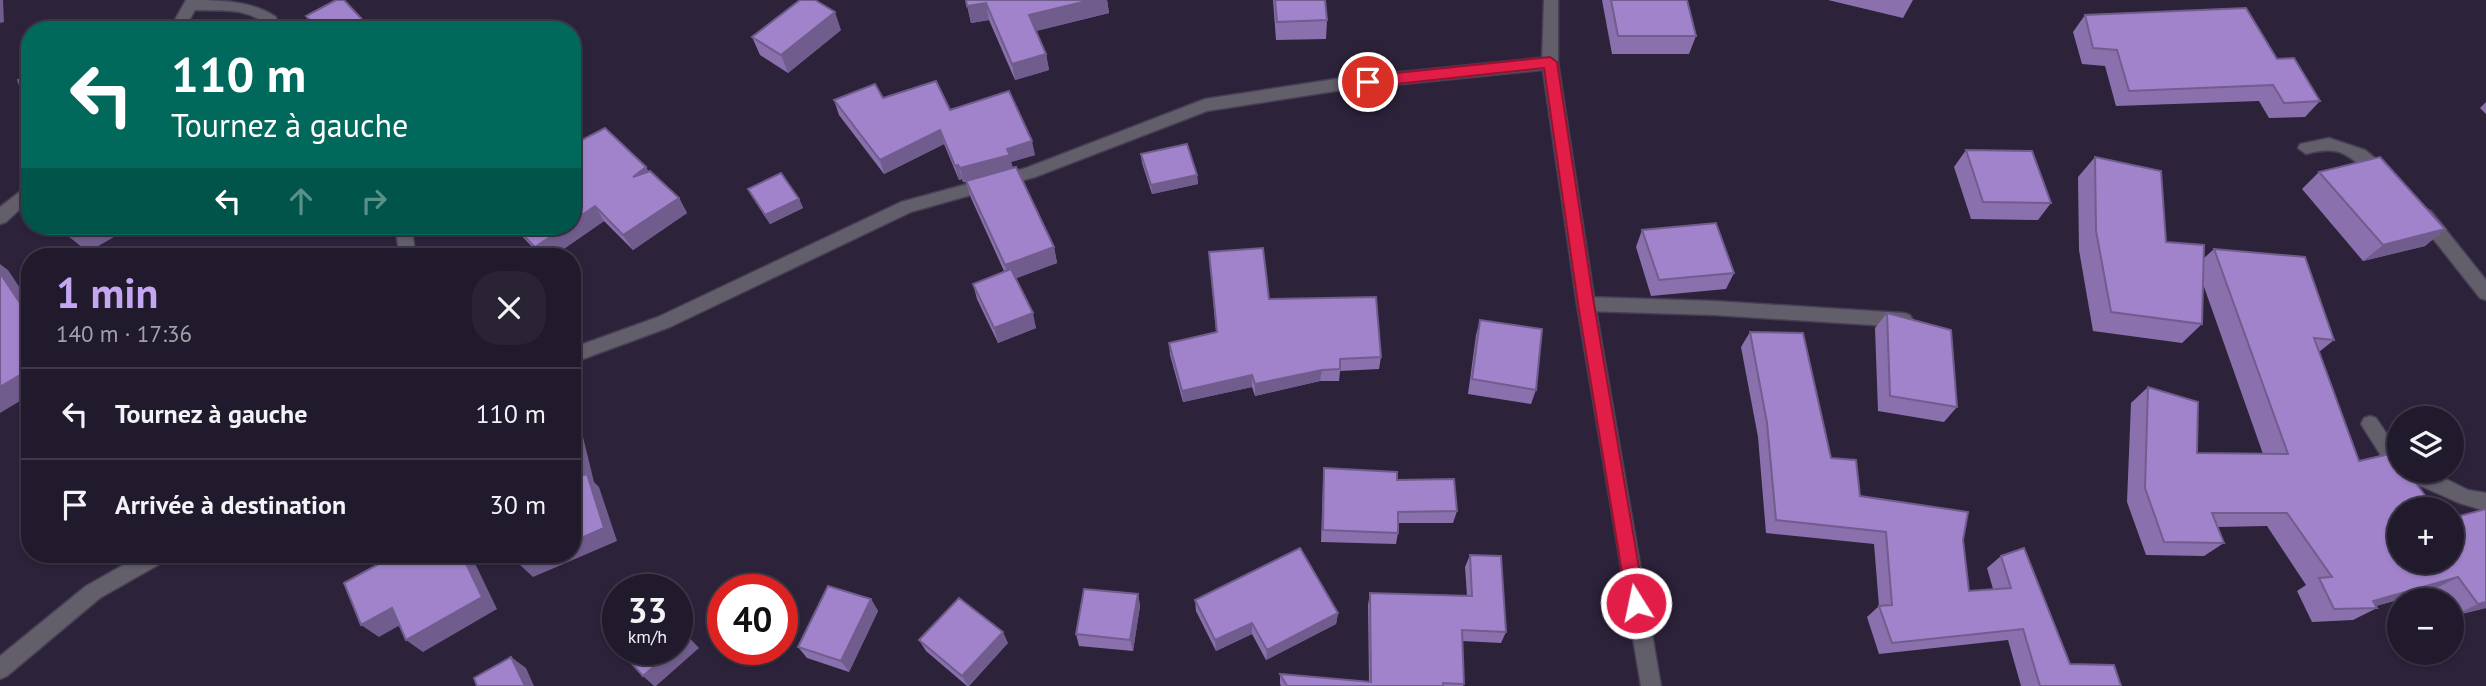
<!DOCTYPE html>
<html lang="fr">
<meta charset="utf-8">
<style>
body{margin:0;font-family:"PT Sans",sans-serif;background:#292334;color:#f1f3f6;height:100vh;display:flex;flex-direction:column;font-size:26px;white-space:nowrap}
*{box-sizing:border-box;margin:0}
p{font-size:23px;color:#a2a1a9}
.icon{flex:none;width:38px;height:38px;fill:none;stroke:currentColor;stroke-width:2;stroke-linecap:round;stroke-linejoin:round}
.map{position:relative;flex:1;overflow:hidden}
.side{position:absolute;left:21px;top:248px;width:560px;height:315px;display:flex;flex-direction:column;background:#211a2c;border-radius:28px;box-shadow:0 2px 5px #0004,0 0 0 2px #3e3848}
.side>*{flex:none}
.top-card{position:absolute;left:21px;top:21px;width:560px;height:214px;border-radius:28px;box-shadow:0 2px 5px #0004,0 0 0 2px #3e3848;background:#00695c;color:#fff;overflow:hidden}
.buttons{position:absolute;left:2387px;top:406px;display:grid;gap:14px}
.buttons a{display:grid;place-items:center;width:77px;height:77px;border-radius:50%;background:#211a2c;box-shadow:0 2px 5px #0004,0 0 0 2px #3e3848;font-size:35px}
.speed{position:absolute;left:602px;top:574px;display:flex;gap:14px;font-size:35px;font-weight:700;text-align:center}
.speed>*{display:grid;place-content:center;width:91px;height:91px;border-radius:50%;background:#211a2c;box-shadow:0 2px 5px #0004,0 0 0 2px #3e3848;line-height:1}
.speed small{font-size:18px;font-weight:400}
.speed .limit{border:10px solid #d22;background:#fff;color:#111}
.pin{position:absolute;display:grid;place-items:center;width:60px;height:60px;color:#fff;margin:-30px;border:4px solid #fff;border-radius:50%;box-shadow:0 2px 7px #0007}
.me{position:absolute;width:77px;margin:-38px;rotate:350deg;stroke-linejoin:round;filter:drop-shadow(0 0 5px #0008)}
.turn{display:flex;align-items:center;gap:24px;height:147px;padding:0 35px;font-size:32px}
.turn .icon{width:91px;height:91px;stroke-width:2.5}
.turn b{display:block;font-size:49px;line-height:60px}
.lanes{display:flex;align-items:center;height:66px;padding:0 35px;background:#0003;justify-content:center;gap:35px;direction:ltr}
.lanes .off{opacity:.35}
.round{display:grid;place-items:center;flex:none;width:74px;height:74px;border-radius:28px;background:#292334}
.summary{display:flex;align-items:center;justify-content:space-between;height:119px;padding:0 35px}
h1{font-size:42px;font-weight:800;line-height:52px;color:#c4a7f1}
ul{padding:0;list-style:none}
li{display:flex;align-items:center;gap:21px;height:91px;padding:0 35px;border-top:2px solid #3e3848}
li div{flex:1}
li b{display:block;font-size:26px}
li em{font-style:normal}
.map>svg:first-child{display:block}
</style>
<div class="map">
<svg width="2486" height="686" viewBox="0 0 2486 686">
<rect width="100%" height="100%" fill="#2c223a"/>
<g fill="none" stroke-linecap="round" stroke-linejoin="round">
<defs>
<path id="minor" d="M186 0C218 0 251 0 276 17L279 30H263L264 23C244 7 219 11 195 10L184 30H169Z
M1550 57 1558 63 1550 69 1342 90 1207 111 1035 177 911 212 670 327 572 363V348L658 317 901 202 1026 168 1205 99 1342 78Z
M2329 138 2365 150 2392 172 2394 176 2392 180C2377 185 2356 157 2339 152 2328 149 2317 151 2306 154L2298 148 2300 144Z
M30 184V200L6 222 0 224V207Z
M2425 209 2431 211 2486 280V300L2480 298 2419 221 2417 216 2419 211Z
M395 226H411L416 257H400Z
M1586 297 1714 301 1904 313 1910 315 1913 320 1910 325 1904 327 1714 315 1586 311 1580 309 1577 304 1580 299Z
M2370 416 2376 418 2399 452V471H2430L2468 490 2486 493V511L2459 503 2392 473 2361 424 2364 418Z
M141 555H168L165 561 100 598 7 676 0 679V656L86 586Z"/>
<path id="tertiary" d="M1544 0H1558V63L1595 304 1661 686H1641L1577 304 1542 63Z"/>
</defs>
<!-- minor casing -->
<use href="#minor" stroke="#473e55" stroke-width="3"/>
<!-- tertiary casing -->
<use href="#tertiary" stroke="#473e55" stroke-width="3"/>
<!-- minor -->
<use href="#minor" fill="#625e6a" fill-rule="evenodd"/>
<!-- tertiary -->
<use href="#tertiary" fill="#625e6a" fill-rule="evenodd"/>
</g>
<!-- wall -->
<path fill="#8a71ae" d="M966 0H1107L1109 13 1036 31 1046 54 1049 70 1015 80 989 20 971 23Z
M1273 0H1325L1327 20 1326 39 1276 40Z
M1602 0H1687L1696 36 1689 54H1612Z
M1828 0H1913L1903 18Z
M2085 15 2277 59 2320 101 2305 117 2269 118 2259 101 2116 106 2105 66 2082 64 2073 32Z
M841 30 788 73 760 55 752 37Z
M883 98 950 110 1035 155 1011 162 1013 168 1054 247 1057 263 1016 278 1036 328 998 343 977 299 973 284 1004 271 971 198 966 182H963L962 179 959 180 944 144 884 174 839 115 834 100Z
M2486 102V114L2480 108Z
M1966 150 2051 203 2038 220 1971 219 1954 167Z
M1141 154 1197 175 1198 184 1152 194 1142 163Z
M572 157 646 167 648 171 679 198 687 213 633 250 604 221 552 257H542L512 226H572L580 168Z
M2095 157 2166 242 2203 259 2214 249 2334 340 2319 352 2359 461 2452 562 2486 608 2453 616 2452 615V600H2441L2433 590 2376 606 2377 608 2353 620 2312 622 2297 591 2306 585 2267 526 2217 527 2224 543 2204 556 2146 555 2127 502 2131 403 2148 387 2197 453 2263 454 2203 284 2202 324 2182 343 2093 331 2079 250 2078 177Z
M2319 172 2445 229 2425 246 2363 261 2302 189Z
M748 189 799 199 803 208 770 224 753 198Z
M1642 230 1734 273 1726 289 1651 296 1636 247Z
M1209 252 1269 299 1381 357 1379 369 1340 371 1339 381H1320L1255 396 1252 387 1183 402 1170 355 1169 343 1216 332Z
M1887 313 1957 407 1944 422 1878 411 1875 328Z
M1480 320 1536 390 1531 404 1468 394 1476 335Z
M1750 332 1831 458 1860 496 1963 540 1969 591 1993 589 1987 568 2001 556 2070 664 2121 686H2021L2008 640 1879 654 1867 617 1879 606 1874 544 1766 533 1758 437 1741 347Z
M1324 468 1397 480 1457 511 1453 523H1398V533L1396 544 1321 542 1323 481Z
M1470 555 1506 632 1501 643 1462 641 1464 684 1463 686H1281L1280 684V674L1369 682 1368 605 1370 593 1467 596 1465 567Z
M1138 594 1140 606 1133 651 1079 646 1076 634Z
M871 599 878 611 849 672 807 658 798 647Z
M1195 600 1338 613 1336 624 1266 660 1252 634 1216 651 1196 611Z
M919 640 1008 643 969 686H967L926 651Z"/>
<!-- shaded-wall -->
<path fill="#705c8d" d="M0 0H3L4 22 0 23Z
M1091 0H1107L1109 13 1032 32 1029 15Z
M986 3 989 20 971 23 967 6Z
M835 12 841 30 788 73 781 55Z
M1046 54 1049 70 1015 80 1012 64Z
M940 130 944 144 884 174 880 160Z
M1032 141 1035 155 1011 162 1013 169 963 182 960 168 1007 149Z
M958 165 962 179 959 180 955 166Z
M646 167 655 182 633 177Z
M1197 175 1198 184 1152 194 1151 185Z
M679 198 687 213 633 250 623 235Z
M799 199 803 208 770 224 765 215Z
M595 206 604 221 552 257H543L535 247 566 226H572V222Z
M85 226H133L88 252 68 236Z
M2445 229 2425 246 2363 261 2383 245Z
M1054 247 1057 263 1009 281 1005 265Z
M0 264 8 270 30 303V318L0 273Z
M1033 313 1036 328 998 343 994 328Z
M30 369V395L0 413V387Z
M1322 370 1320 381 1255 396V384Z
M1252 375V387L1183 402 1182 391Z
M572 425 583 437 594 482 599 487 617 541 533 577 519 564 542 555H572V542L584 475 572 430Z
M462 555H471L497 609 423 652 406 640Z
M2458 577 2433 590 2369 608 2373 601Z
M1138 594 1140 606 1133 651 1130 640Z
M871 599 878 611 849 672 841 661Z
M2486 602V608L2453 616 2478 604Z
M392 608 409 620 379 637 361 625Z
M1338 613 1336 624 1266 660 1267 650Z
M1252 623V634L1216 651 1215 640Z
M677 625 699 648 656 686H654L643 676 674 649H677Z
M1003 632 1008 643 968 686 962 676Z
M511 657 526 668 534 686H525Z"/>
<!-- building -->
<path fill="#a083ca" stroke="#705c8d" stroke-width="2" d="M336 0H344L372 30H319L306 16Z
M800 0H815L835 12 781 55 752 37Z
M966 0H1091L1029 15 1046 54 1012 64 986 3 967 6Z
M1275 0H1325L1327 20 1277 22Z
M1611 0H1687L1696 36H1618Z
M2246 8 2277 59 2294 58 2320 101 2284 103 2273 85 2129 91 2117 50 2093 48 2085 15Z
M439 25 443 30H431Z
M30 75V112L18 80Z
M936 81 950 110 1009 91 1032 141 1007 149 1010 155 960 168 958 165 955 166 940 130 880 160 834 100 875 84 883 98Z
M605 128 646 167 633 177 650 171 679 198 623 235 595 206 572 222V173L580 167 572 156V145Z
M1187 144 1197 175 1151 185 1141 154Z
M1966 150 2032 151 2051 203 1983 202Z
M2095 157 2161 171 2166 242 2204 245 2202 324 2111 312 2096 231Z
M2380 157 2445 229 2383 245 2319 172Z
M1016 167 1054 247 1005 265 966 181Z
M781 173 799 199 765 215 748 189Z
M1716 223 1734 273 1659 280 1642 230Z
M61 226H85L68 236Z
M514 226H566L535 247Z
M1263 248 1269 299 1376 297 1381 357 1340 359V369L1322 370 1255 384 1252 375 1182 391 1169 343 1217 332 1209 252Z
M2214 249 2305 257 2334 340 2314 338 2359 461 2394 453 2399 461V471H2407L2435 509H2399V562H2452V518L2486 509V602L2478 604 2458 577 2373 601 2377 608 2334 609 2319 578 2332 577 2287 513H2212L2224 543 2164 542 2145 488 2148 387 2198 402 2197 453 2288 454Z
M1011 269 1033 313 994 328 973 284Z
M0 273 30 318V369L0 387Z
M1887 313 1951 330 1957 407 1890 396Z
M1480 320 1542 329 1536 390 1472 379Z
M1750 332 1803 333 1831 458 1856 460 1860 496 1968 512 1963 540 1969 591 2011 588 2001 556 2024 548 2070 664 2114 665 2121 686H2040L2023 629 1892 643 1879 606 1892 605 1886 532 1776 520 1767 423Z
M572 430 584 475 587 474 604 528 572 542Z
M1324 468 1397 472V480L1454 479 1457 511 1398 512V533L1323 530Z
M1300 548 1338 613 1267 650 1252 623 1215 640 1195 600Z
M395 555H462L482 597 406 640 392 608 361 625 344 583Z
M516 555H542L519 564Z
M1470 555 1501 556 1506 632 1462 630 1464 684 1443 683V686H1287L1280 674 1371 682 1370 593 1472 596Z
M828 586 871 599 841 661 798 647Z
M1084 589 1138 594 1130 640 1076 634Z
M959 598 1003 632 962 676 919 640Z
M677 625 688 637 677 647Z
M618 627V648L607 636Z
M619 649H674L643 676Z
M511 657 525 686H477L474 678Z"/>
<!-- route -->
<path fill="#e11d48" stroke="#92132f" stroke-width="2" d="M1550 57 1557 62 1594 304 1645 603 1642 609 1636 611 1629 609 1627 603 1578 304 1544 68 1368 87 1361 82 1368 76Z"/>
</svg>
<div class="buttons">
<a><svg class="icon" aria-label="layers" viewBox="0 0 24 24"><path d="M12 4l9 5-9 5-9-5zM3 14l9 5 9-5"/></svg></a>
<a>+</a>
<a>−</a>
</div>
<div class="speed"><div>33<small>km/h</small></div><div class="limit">40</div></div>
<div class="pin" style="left:1368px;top:82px;background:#d93025"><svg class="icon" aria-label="arrive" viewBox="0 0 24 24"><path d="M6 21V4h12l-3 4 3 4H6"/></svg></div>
<svg class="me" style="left:1636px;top:603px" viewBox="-20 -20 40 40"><circle r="17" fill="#e11d48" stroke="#fff" stroke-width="3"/><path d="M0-11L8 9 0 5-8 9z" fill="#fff"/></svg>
<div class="top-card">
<div class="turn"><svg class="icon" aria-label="left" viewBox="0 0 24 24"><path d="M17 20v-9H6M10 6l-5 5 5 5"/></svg><div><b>110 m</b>Tournez à gauche</div></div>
<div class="lanes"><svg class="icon" aria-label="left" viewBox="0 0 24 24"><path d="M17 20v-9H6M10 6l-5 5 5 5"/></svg><svg class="icon off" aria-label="ahead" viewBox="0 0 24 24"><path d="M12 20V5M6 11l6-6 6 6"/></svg><svg class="icon off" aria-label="right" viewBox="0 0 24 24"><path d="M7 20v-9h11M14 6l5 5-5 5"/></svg></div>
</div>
<section class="side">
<div class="summary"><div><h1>1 min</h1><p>140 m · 17:36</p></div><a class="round"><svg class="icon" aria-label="close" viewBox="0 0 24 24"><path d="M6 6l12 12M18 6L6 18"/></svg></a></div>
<ul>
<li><svg class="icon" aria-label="left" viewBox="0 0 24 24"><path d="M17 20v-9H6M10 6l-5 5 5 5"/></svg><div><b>Tournez à gauche</b></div><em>110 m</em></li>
<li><svg class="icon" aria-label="arrive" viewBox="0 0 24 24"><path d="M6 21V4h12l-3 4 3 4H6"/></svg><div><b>Arrivée à destination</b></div><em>30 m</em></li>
</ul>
</section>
</div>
